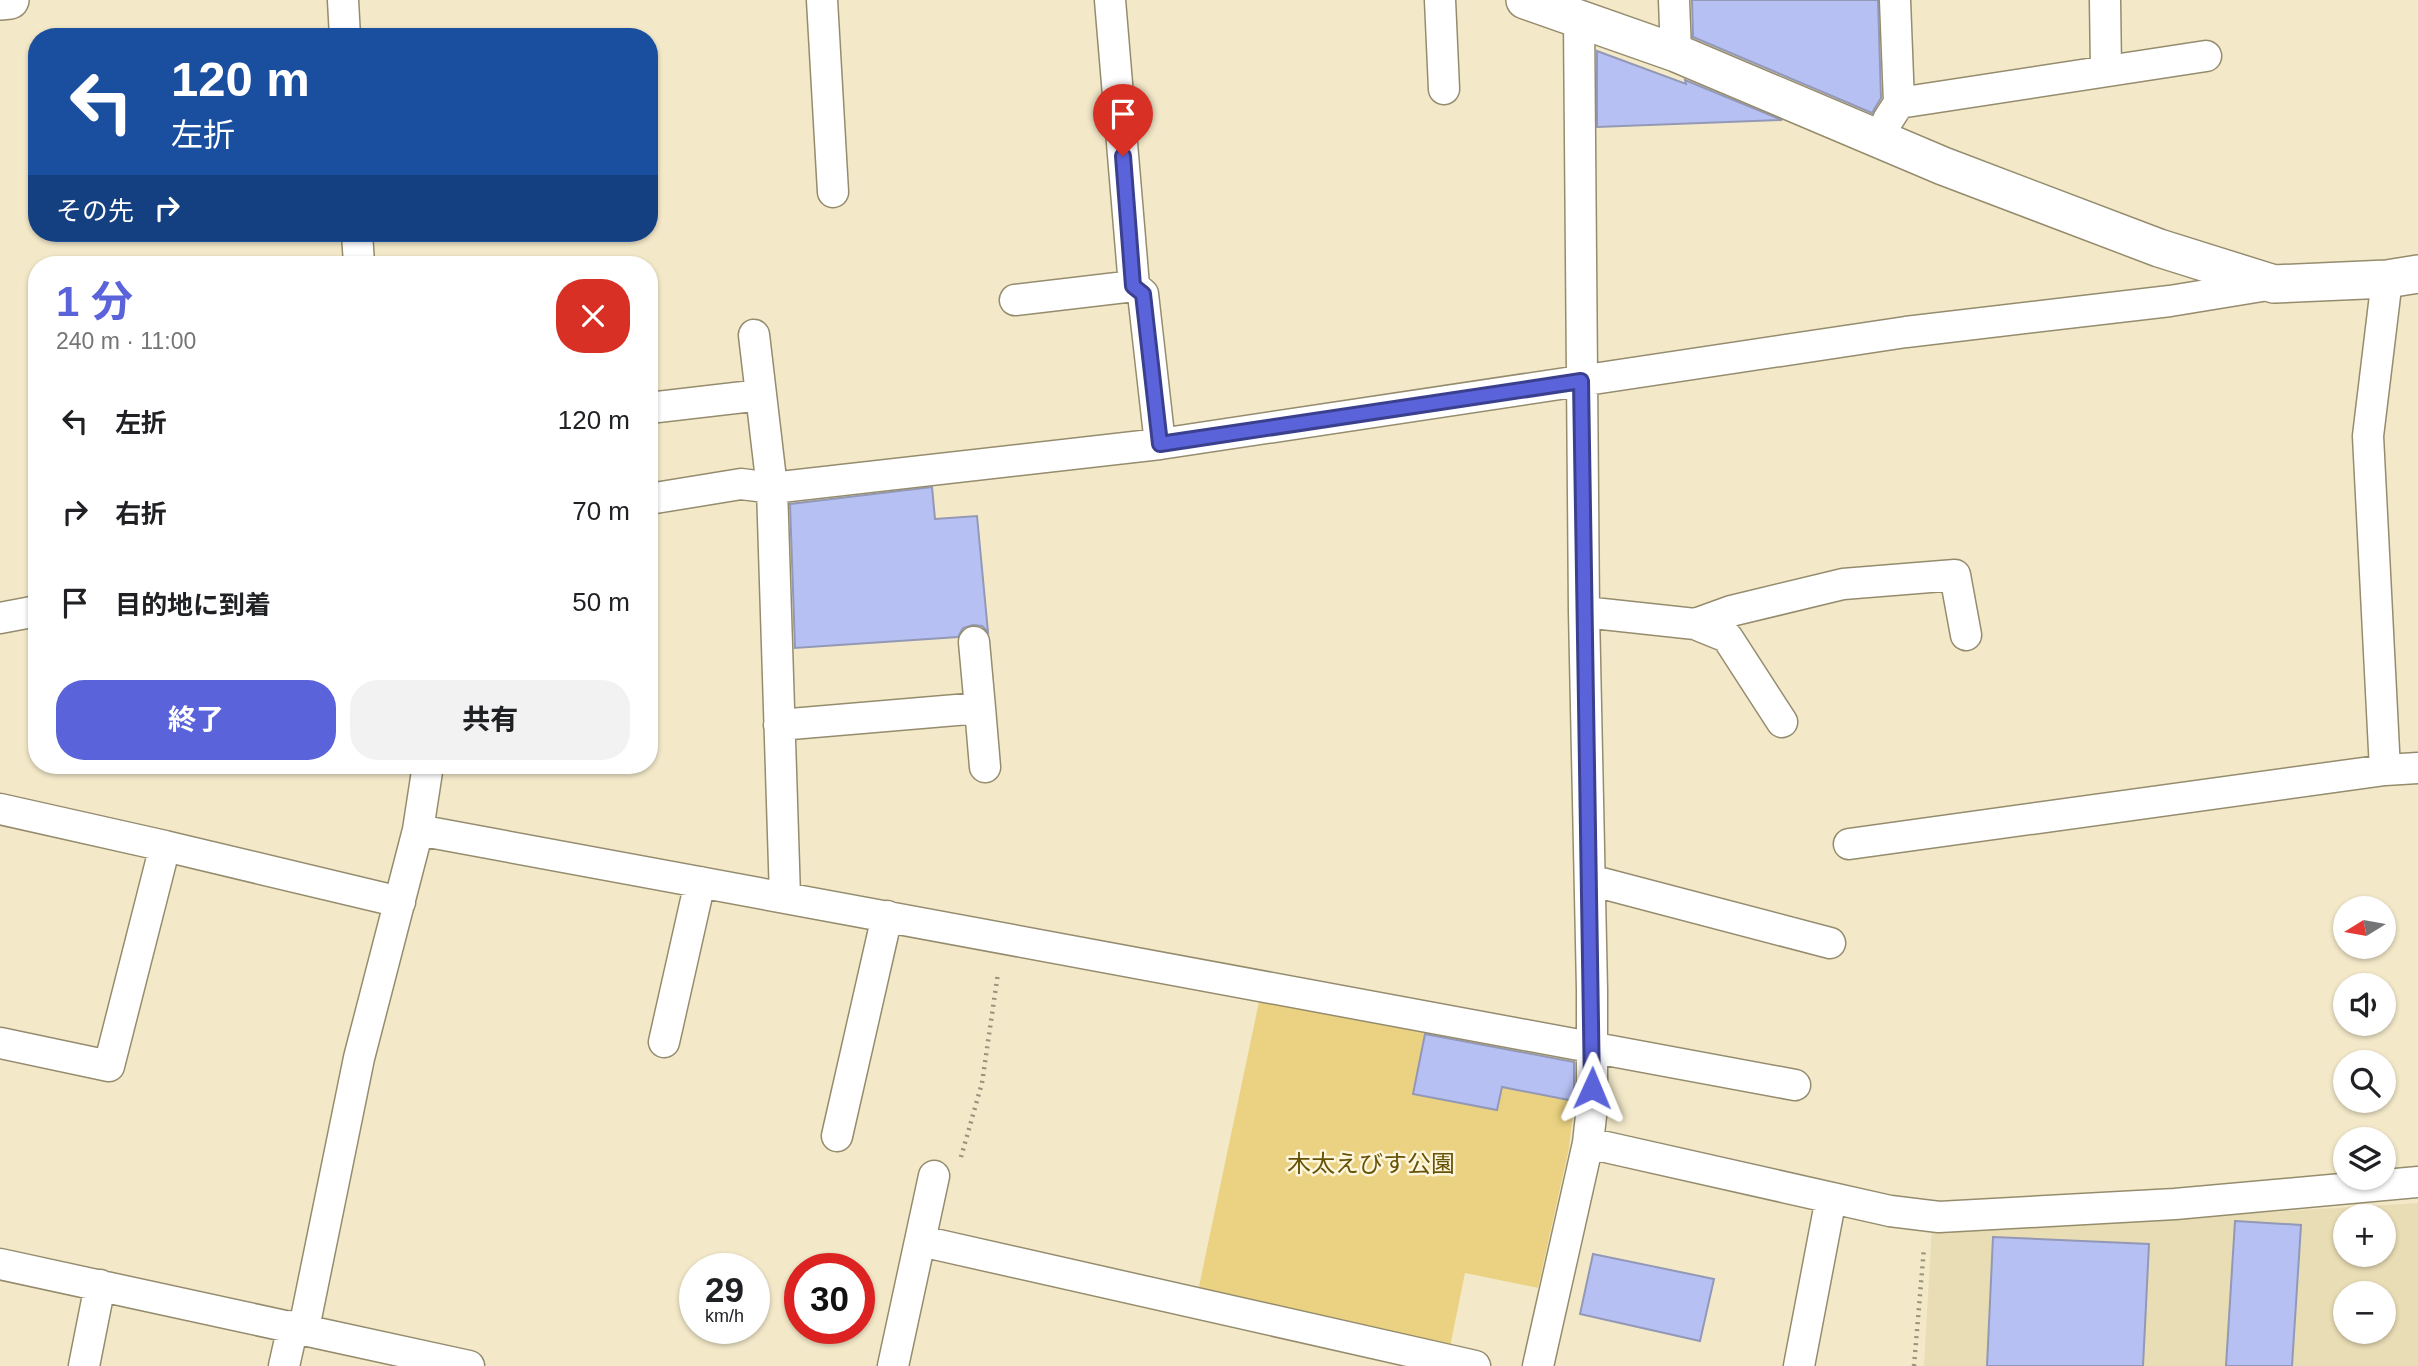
<!DOCTYPE html>
<html lang="ja">
<meta charset="utf-8">
<style>
body{margin:0;font-family:Helvetica,"Noto Sans JP",sans-serif;background:#f2f2f2;color:#202124;height:100vh;display:flex;flex-direction:column;font-size:26px;white-space:nowrap}
*{box-sizing:border-box;margin:0}
p{font-size:23px;color:#757577}
.icon{flex:none;width:38px;height:38px;fill:none;stroke:currentColor;stroke-width:2;stroke-linecap:round;stroke-linejoin:round}
.map{position:relative;flex:1;overflow:hidden}
.drawer{position:absolute;left:28px;top:256px;width:630px;height:518px;display:flex;flex-direction:column;background:#fff;border-radius:28px;box-shadow:0 2px 5px #0004}
.drawer>*{flex:none}
.hud{position:absolute;left:28px;top:28px;width:630px;height:214px;border-radius:28px;box-shadow:0 2px 5px #0004;background:#1a4fa0;color:#fff;overflow:hidden}
.needle{width:46px;rotate:259deg}
.buttons{position:absolute;left:2333px;top:896px;display:grid;gap:14px}
.buttons a{display:grid;place-items:center;width:63px;height:63px;border-radius:50%;background:#fff;box-shadow:0 2px 5px #0004;font-size:35px}
.speed{position:absolute;left:679px;top:1253px;display:flex;gap:14px;font-size:35px;font-weight:700;text-align:center}
.speed>*{display:grid;place-content:center;width:91px;height:91px;border-radius:50%;background:#fff;box-shadow:0 2px 5px #0004;line-height:1}
.speed small{font-size:18px;font-weight:400}
.speed .limit{border:10px solid #d22;background:#fff;color:#111}
.pin{position:absolute;display:grid;place-items:center;width:60px;height:60px;color:#fff;margin:-72px -30px;border-radius:50% 50% 50% 0;rotate:-45deg;box-shadow:0 0 7px #0007}
.pin .icon{rotate:45deg}
.me{position:absolute;width:77px;margin:-38px;rotate:1deg;stroke-linejoin:round;filter:drop-shadow(0 0 5px #0008)}
.turn{display:flex;align-items:center;gap:24px;height:147px;padding:0 28px;font-size:32px}
.turn .icon{width:91px;height:91px;stroke-width:2.5}
.turn b{display:block;font-size:49px;line-height:60px}
.then{display:flex;align-items:center;height:66px;padding:0 28px;background:#0003;gap:14px;font-size:26px}
.round{display:grid;place-items:center;flex:none;width:74px;height:74px;border-radius:28px;background:#f2f2f2}
.summary{display:flex;align-items:center;justify-content:space-between;height:119px;padding:0 28px}
h1{font-size:42px;font-weight:700;line-height:52px;color:#5b63da}
.button{display:flex;gap:14px;margin-top:auto;padding:14px 28px}
.button a{flex:1;height:80px;border-radius:28px;background:#5b63da;color:#fff;font-size:28px;font-weight:700;line-height:80px;text-align:center}
.button a+a{background:#f2f2f2;color:#202124}
ul{padding:0;list-style:none}
li{display:flex;align-items:center;gap:21px;height:91px;padding:0 28px}
li div{flex:1}
li b{display:block;font-size:26px}
li em{font-style:normal}
.map>svg:first-child{display:block}
</style>
<div class="map">
<svg width="2418" height="1366" viewBox="0 0 2418 1366">
<rect width="100%" height="100%" fill="#f3e9c9"/>
<!-- built -->
<path fill="#e9ddb5" fill-rule="evenodd" d="M2418 1203V1366H1924L1932 1226 2172 1218ZM2345 1216H2384V1255H2345ZM2345 1293H2384V1332H2345Z"/>
<!-- green -->
<path fill="#ebd282" d="M1260 997 1579 1061 1569 1148 1538 1288 1465 1273 1449 1352 1197 1296Z"/>
<!-- building -->
<path fill="#b7c0f2" stroke="#9298b6" stroke-width="2" d="M1692 0H1878L1881 98 1872 113 1693 37Z
M1597 51 1686 84 1685 80 1782 120 1597 127Z
M932 487 935 519 977 516 988 632 982 626 973 625 963 628 958 637 795 648 790 504Z
M1425 1034 1574 1062V1101L1502 1087 1497 1110 1413 1094Z
M2235 1221 2301 1225 2292 1366H2226Z
M1993 1237 2149 1244 2143 1366H1987Z
M1593 1254 1714 1279 1700 1341 1580 1314Z"/>
<g fill="none" stroke-linecap="round" stroke-linejoin="round">
<defs>
<path id="minor" d="M343 0 345 37
M822 0 833 192
M1440 0 1444 89
M1674 0 1676 53
M2105 0 2106 70
M1899 103 2206 56
M1888 120 1899 103 1895 0
M357 233 359 264
M1134 286 1143 294 1160 444
M1015 300 1134 286 1110 0
M754 335 772 488 785 897
M649 408 761 395
M649 499 741 484 772 488 1160 444 1906 332 2170 301 2274 284
M1584 612 1695 624 1727 637 1782 722
M0 618 37 611
M1695 624 1731 611 1843 584 1955 575 1966 635
M974 642 980 708
M779 725 980 708 985 767
M2385 770 2368 436 2387 279
M0 809 165 846
M418 830 1795 1085
M1849 844 2385 770 2418 768
M1590 880 1830 943
M664 1042 700 882
M0 1043 109 1066 165 846 400 902
M837 1136 887 916
M1588 1143 1890 1211 1939 1217 2175 1204 2418 1182
M921 1241 1475 1366
M0 1264 469 1366
M304 1328 359 1058 418 830 428 765
M84 1366 100 1285
M284 1366 293 1326
M893 1366 934 1176
M1538 1366 1588 1143 1592 1107V990L1584 612 1579 21
M1799 1366 1831 1198"/>
<path id="tertiary" d="M1525 0 1676 53 1943 166 2159 248 2274 284 2387 279 2418 274
M0 1 10 0"/>
</defs>
<!-- minor casing -->
<use href="#minor" stroke="#958c6e" stroke-width="33"/>
<!-- tertiary casing -->
<use href="#tertiary" stroke="#958c6e" stroke-width="40"/>
<!-- path -->
<path stroke="#9a927c" stroke-width="4.5" stroke-dasharray="2 5" stroke-linecap="butt" d="M961 1157 982 1083 998 973
M1914 1366 1924 1248"/>
<!-- minor -->
<use href="#minor" stroke="#fff" stroke-width="30"/>
<!-- tertiary -->
<use href="#tertiary" stroke="#fff" stroke-width="37"/>
</g>
<g fill="none" stroke-linecap="round" stroke-linejoin="round">
<defs>
<path id="route" d="M1123 156 1133 286 1143 294 1160 444 1581 381 1592 1088"/>
</defs>
<!-- route casing -->
<use href="#route" stroke="#3b408e" stroke-width="18"/>
<!-- route -->
<use href="#route" stroke="#5b63da" stroke-width="12"/>
</g>
<g text-anchor="middle" stroke-width="5" stroke-linejoin="round" paint-order="stroke">
<!-- park labels -->
<g font-size="24" fill="#655207" stroke="#fef6dc">
<text x="1371" y="1172">木太えびす公園</text>
</g>
</g>
</svg>
<div class="buttons">
<a><svg class="needle" viewBox="-14 -14 28 28"><path d="M0-13l5 13h-10z" fill="#e53935"/><path d="M0 13l5-13h-10z" fill="#757577"/></svg></a>
<a><svg class="icon" aria-label="sound" viewBox="0 0 24 24"><path d="M4 9h4l5-4v14l-5-4H4zM17 9q2 3 0 6"/></svg></a>
<a><svg class="icon" aria-label="search" viewBox="0 0 24 24"><circle cx="10" cy="10" r="6"/><path d="M15 15l6 6"/></svg></a>
<a><svg class="icon" aria-label="layers" viewBox="0 0 24 24"><path d="M12 4l9 5-9 5-9-5zM3 14l9 5 9-5"/></svg></a>
<a>+</a>
<a>−</a>
</div>
<div class="speed"><div>29<small>km/h</small></div><div class="limit">30</div></div>
<div class="pin" style="left:1123px;top:156px;background:#d93025"><svg class="icon" aria-label="arrive" viewBox="0 0 24 24"><path d="M6 21V4h12l-3 4 3 4H6"/></svg></div>
<svg class="me" style="left:1592px;top:1088px" viewBox="-20 -20 40 40"><path d="M0-17L14 15 0 8-14 15z" fill="#5b63da" stroke="#fff" stroke-width="4"/></svg>
<div class="hud">
<div class="turn"><svg class="icon" aria-label="left" viewBox="0 0 24 24"><path d="M17 20v-9H6M10 6l-5 5 5 5"/></svg><div><b>120 m</b>左折</div></div>
<div class="then">その先<svg class="icon" aria-label="right" viewBox="0 0 24 24"><path d="M7 20v-9h11M14 6l5 5-5 5"/></svg></div>
</div>
<section class="drawer">
<div class="summary"><div><h1>1 分</h1><p>240 m · 11:00</p></div><a class="round" style="background:#d93025;color:#fff"><svg class="icon" aria-label="close" viewBox="0 0 24 24"><path d="M6 6l12 12M18 6L6 18"/></svg></a></div>
<ul>
<li><svg class="icon" aria-label="left" viewBox="0 0 24 24"><path d="M17 20v-9H6M10 6l-5 5 5 5"/></svg><div><b>左折</b></div><em>120 m</em></li>
<li><svg class="icon" aria-label="right" viewBox="0 0 24 24"><path d="M7 20v-9h11M14 6l5 5-5 5"/></svg><div><b>右折</b></div><em>70 m</em></li>
<li><svg class="icon" aria-label="arrive" viewBox="0 0 24 24"><path d="M6 21V4h12l-3 4 3 4H6"/></svg><div><b>目的地に到着</b></div><em>50 m</em></li>
</ul>
<div class="button"><a>終了</a><a>共有</a></div>
</section>
</div>
